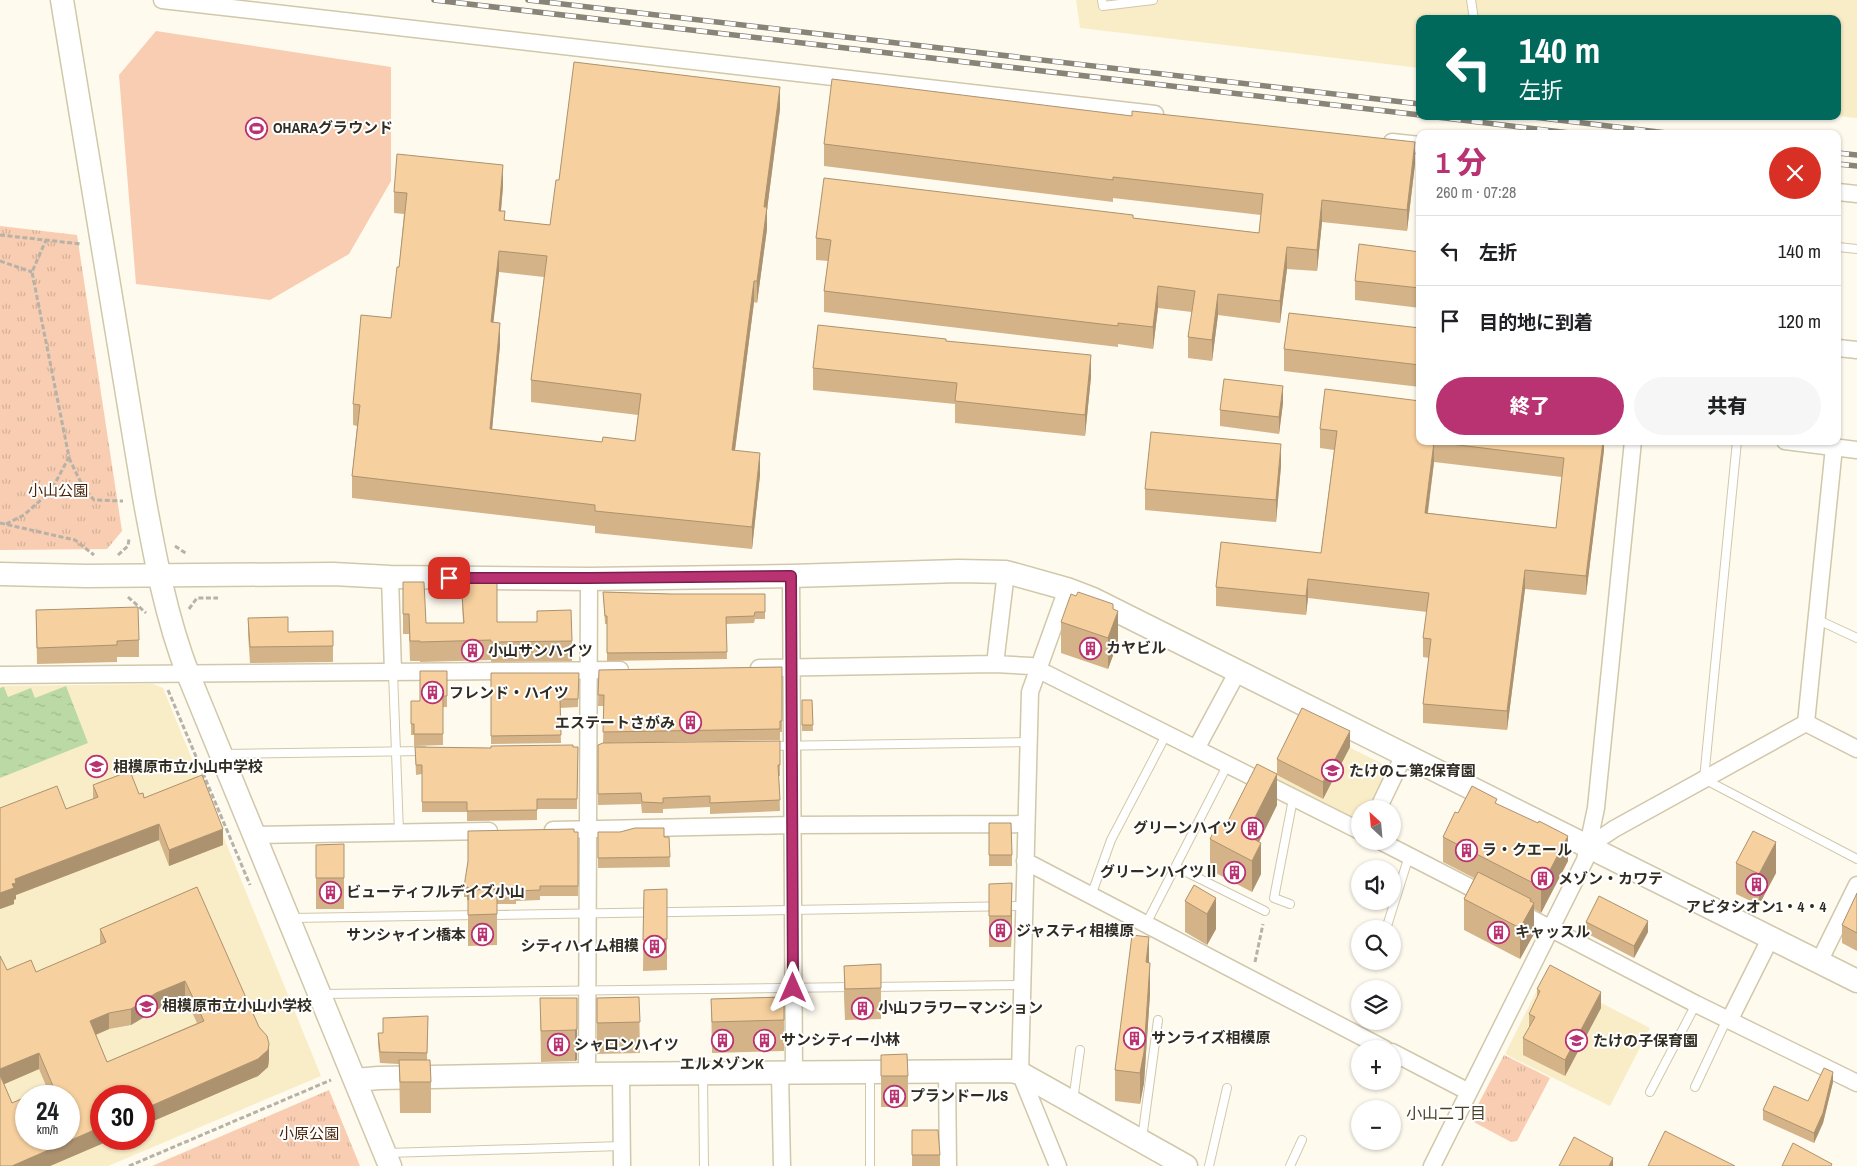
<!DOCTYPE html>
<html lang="ja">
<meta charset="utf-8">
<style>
body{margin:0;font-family:"Archivo Narrow","Noto Sans JP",sans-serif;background:#f6f6f6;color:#202124;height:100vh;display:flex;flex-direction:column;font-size:19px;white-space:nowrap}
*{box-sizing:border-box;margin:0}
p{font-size:16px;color:#757577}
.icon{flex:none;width:28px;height:28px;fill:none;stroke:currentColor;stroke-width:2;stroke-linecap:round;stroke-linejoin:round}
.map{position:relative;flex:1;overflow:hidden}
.details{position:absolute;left:1416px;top:130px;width:425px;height:315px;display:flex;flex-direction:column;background:#fff;border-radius:10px;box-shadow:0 1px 4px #0004}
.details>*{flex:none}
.guide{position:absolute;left:1416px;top:15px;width:425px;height:105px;border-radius:10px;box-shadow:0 1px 4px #0004;background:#00695c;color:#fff;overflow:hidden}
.needle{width:32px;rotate:334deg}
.buttons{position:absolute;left:1351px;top:800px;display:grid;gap:10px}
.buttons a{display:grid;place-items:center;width:50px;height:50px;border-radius:50%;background:#fff;box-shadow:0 1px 4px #0004;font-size:25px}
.speed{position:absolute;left:15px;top:1085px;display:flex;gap:10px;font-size:25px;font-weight:700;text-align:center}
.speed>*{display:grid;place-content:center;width:65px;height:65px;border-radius:50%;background:#fff;box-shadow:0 1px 4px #0004;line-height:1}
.speed small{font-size:12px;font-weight:400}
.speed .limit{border:8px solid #d22;background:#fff;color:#111}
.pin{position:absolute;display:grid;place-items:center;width:42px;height:42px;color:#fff;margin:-21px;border-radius:10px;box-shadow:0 2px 8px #0006}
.me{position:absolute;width:55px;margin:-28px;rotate:0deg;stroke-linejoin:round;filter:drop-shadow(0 0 4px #0008)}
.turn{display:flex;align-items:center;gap:18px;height:105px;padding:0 20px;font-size:22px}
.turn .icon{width:65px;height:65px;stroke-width:2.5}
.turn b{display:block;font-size:35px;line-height:42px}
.round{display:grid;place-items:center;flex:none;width:52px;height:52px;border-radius:26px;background:#f6f6f6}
.summary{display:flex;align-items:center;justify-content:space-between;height:85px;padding:0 20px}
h1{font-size:30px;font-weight:800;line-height:38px;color:#b93272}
.primary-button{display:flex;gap:10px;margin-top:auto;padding:10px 20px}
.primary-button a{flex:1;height:58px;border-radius:30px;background:#b93272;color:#fff;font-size:20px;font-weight:800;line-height:58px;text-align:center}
.primary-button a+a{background:#f6f6f6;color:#202124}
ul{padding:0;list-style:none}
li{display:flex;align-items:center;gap:15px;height:70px;padding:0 20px;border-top:1px solid #e0e0e0}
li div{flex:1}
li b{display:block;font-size:19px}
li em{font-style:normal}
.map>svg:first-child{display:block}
</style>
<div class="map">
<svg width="1857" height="1166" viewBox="0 0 1857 1166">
<defs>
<pattern id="park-tufts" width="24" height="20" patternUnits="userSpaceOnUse" patternTransform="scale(1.25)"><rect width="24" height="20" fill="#f8cdb1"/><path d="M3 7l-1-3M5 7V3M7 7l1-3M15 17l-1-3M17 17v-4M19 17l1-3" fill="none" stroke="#d5b098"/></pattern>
<pattern id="water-ripples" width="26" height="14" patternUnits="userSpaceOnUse" patternTransform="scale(1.25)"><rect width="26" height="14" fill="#bbd9a4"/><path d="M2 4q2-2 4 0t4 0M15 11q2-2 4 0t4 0" fill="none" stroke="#a1bb8d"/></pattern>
</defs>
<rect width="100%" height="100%" fill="#fefaee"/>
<!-- built -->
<path fill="#f9edc7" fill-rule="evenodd" d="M1076 0H1857V118L1838 116V19H1420V68L1080 28Z
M153 684 163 688 321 1076 108 1166H0V686ZM26 1096H69V1139H26ZM101 1096H144V1139H101Z
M1302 724 1389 767 1368 809H1360V818L1356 820 1274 780Z
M1545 974 1650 1028 1610 1106 1505 1054Z"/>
<!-- park -->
<path fill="url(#park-tufts)" d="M0 226 77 235 122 531 107 549 0 550Z
M1504 1055 1550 1078 1517 1141 1511 1142 1470 1120Z
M329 1090 360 1166H152Z"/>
<!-- garden -->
<path fill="#f8cdb1" d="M156 31 391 67V181L349 254 270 300 136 284 119 75Z"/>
<!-- water -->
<path fill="url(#water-ripples)" d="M66 686 88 743 0 778V688L4 687 8 697 31 688 35 698Z"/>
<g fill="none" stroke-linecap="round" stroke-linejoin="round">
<defs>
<path id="lane" d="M1102 0 1103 6 1153 0
M1471 0 1474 19
M1838 247 1857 249
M1737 441 1704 779 1857 859
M1816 619 1857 638
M393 672 399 832
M770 746 1028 742
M223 754 424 751
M1176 867 1265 911
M1091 896 1111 840 1166 735
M1290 904 1274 898 1293 799
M489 915 1025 906
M292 918 478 915
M1146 924 1228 764
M1387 926 1409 856
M872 987 1022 985
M322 994 853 987
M870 1073V1166
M703 1076 704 1166
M1695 1087 1727 1019
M1650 1092 1696 1004
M1073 1101 1080 1050
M1142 1139 1158 1020
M387 1153 622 1146
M1209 1166 1227 1088
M1290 1166 1302 1140"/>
<path id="street" d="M162 0 1155 114
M1392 142 1420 145
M1838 192 1857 194
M1838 348 1857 350
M1785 441 1857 450
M791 576 794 1073
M390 577 393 672
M995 664 1006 572
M759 668 995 664 1031 666 1360 831
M0 675 620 670
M1806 723 1834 447
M1196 749 1238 671
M1378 809 1404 755
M553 830 792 825 1026 824
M254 835 489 831
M1380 841 1489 897
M1589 846 1614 829 1806 723 1857 749
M1025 861 1385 1049
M1515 910 1696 1004 1857 1083
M1819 962 1857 885
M1730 1019 1770 939
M1392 1052 1469 1092
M947 1071 948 1166
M587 1074 589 579
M621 1074 622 1166
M780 1074 782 1166
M1058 1166 1020 1073 1030 692 1067 589
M1432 1166 1585 860 1596 808 1633 441"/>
<path id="secondary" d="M62 0 144 497C155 557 166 617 188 674L390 1166
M0 574 86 576 333 574 390 577 589 579 791 576 959 571 1006 572 1067 589 1093 599 1857 981
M355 1080 379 1078 587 1074 1011 1071 1020 1073 1186 1166"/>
</defs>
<!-- lane casing -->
<use href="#lane" stroke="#d1c8aa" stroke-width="10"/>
<!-- street casing -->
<use href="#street" stroke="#d1c8aa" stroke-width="19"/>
<!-- secondary casing -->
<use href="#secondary" stroke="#d1c8aa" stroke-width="25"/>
<!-- path -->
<path stroke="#b6b2a7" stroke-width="3" stroke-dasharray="5 2.5" stroke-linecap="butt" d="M0 235 81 244
M0 261 32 272
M69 458 83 487 94 500 123 501
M0 523 75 540 94 555
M6 524 24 515 51 491 69 457 32 272 46 240
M175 546 187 554
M118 555 128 546 129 539
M128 597 146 613
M189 609 197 598H218
M168 690 250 885
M1255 962 1263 924
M129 1166 331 1080"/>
<!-- lane -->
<use href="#lane" stroke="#fff" stroke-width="8"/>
<!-- street -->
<use href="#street" stroke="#fff" stroke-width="16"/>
<!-- secondary -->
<use href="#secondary" stroke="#fff" stroke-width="22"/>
<defs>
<path id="rail" d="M434 0 1420 115
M528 0 1420 104
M1428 116 1578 134
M1525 116 1675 134
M1838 153 1857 155
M1838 164 1857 166"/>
</defs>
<!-- rail casing -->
<use href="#rail" stroke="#888478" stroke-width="5.5"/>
<!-- rail -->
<use href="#rail" stroke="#fff" stroke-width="4" stroke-dasharray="11" stroke-linecap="butt"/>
</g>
<!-- wall -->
<path fill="#d4b388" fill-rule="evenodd" d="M780 109 767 210V229L757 303 754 302 735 451 760 475 752 549 595 533V526L352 498V476L357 426 353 425V404L391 318 399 267 404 214 394 213V192L503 186 501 211 505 220 550 225 559 180ZM499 272 544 277 531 380V402L638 415 635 441 602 442 492 430 500 345 493 323Z
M824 144 1415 164 1407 231 1322 222 1317 271 1287 269 1280 323 1218 315 1212 361 1188 358V337L1192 312 1158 308 1153 349 1118 344V347L824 312V291L828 261 816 260V238L1133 218 1259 233 1261 215 1113 198V202L824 166Z
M1420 252V308L1355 300V281Z
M1420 328V387L1284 371V349Z
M946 341 1091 377 1085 436 955 423V404L813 390V368Z
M1283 403 1279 434 1220 426V410Z
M1320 429 1604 441V450L1586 595 1525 589 1507 730 1423 723V704L1429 658 1423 657V638L1427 612 1308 598 1306 615 1216 606V587L1321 553 1334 450 1320 448ZM1434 462 1562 477 1556 528 1428 513Z
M1281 466 1276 522 1145 510V489Z
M461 581 497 622 572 641V661L491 662V660L420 662V661H410L409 634H403V582L426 623H463Z
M603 592 671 594H765V619H755L754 623 726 624 727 659 607 661V624H605Z
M1113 609 1118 642 1108 669 1061 653V622Z
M36 610 139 640V657H117V662L37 664Z
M248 618 288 632 333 631V662L250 663 248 634Z
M782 667V732H780V740L603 743 604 706H598L599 670Z
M447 671V707H443V745L414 746V735H411V701H420Z
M491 673H579L578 707 560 708 561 743 491 744Z
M802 700H812L813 731H802Z
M780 741V776H779L780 811 710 814V807L663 809V813H642L641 804 598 805V745Z
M415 747 491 748 578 747 577 809H537V820L467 821V812H422V774L416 775Z
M1350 747 1323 799 1277 775V805L1259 842 1261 874 1252 892 1210 870V839L1226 825 1277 773V759Z
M93 785 139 794 223 845 169 866 159 840 16 895V899L14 900V904L0 909V808L66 809 93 799Z
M1497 804 1568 861 1541 913 1534 909V934L1520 959 1464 930V899L1474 878 1443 862V837L1458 813Z
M989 823 1012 855V866H989Z
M574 832H578V896H540V900L516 901V904H497V945L468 946V897H464V887Z
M598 832 669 837 670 867 598 868Z
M344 844V909H316V845Z
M1736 863 1776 873 1759 905 1736 894Z
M989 884 1012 914 1011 947H989Z
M1194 885 1216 929 1207 945 1185 932V901Z
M197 887 269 1060 268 1067 258 1076 144 1125V1096L101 1139H113L50 1166H0L7 970 36 972 100 945V929ZM185 997 197 1023 107 1062 96 1035 109 1029 131 1025 156 1010ZM39 1069 47 1088 12 1103 4 1084Z
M667 889V970L643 971 644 890Z
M1857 893V951L1842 943V925Z
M1586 922 1648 932 1634 958 1586 933Z
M1149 963 1150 994 1144 1083 1140 1104 1115 1101V1070Z
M881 964V1019L845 1020 844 997V966Z
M1537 989 1601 1008 1565 1076 1523 1055V1038L1529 1028V1014L1537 998Z
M639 997 640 1053 597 1054V998Z
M784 997V1051L712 1053 711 999Z
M540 998H577V1060L575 1061 541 1062Z
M428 1016 427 1060 431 1082V1113H400L399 1064 380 1063 378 1044V1033H383Z
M881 1055 908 1076V1107H881Z
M1833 1082 1823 1123 1814 1143 1763 1120V1110L1808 1101Z
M912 1130 940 1155V1166H912Z"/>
<!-- shaded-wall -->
<path fill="#ac926f" d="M780 87V109L767 210V229L757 303V281L764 207Z
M1415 142V164L1407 231V210Z
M503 165V186L499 232V211Z
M1322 200V222L1317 271V250Z
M1287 247V269L1280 323V301Z
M499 251V272L491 344V322Z
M754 281V302L732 472V450Z
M1158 286V308L1153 349V327Z
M1218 294V315L1212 361V340Z
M500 323V345L490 451V429Z
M1091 355V377L1085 436V415Z
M1283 386V403L1279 434V417Z
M1603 441H1604V450L1586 595V576Z
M1434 442V462L1425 532V513Z
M1281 444V466L1276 522V500Z
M760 453V475L752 549V527Z
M1525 570V589L1507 730V711Z
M1308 579V598L1306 615V596Z
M1113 604V625L1118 611V642L1108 669V638Z
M1350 731V747L1323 799V782Z
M1277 774V805L1250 860 1246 835Z
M159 824V840L16 895V899L14 900V904L0 909V893L12 884 15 879Z
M223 829V845L169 866V850Z
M1568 836V861L1541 913V887Z
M1776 842V873L1759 905V874Z
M1261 843V874L1252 892V861Z
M1012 883V914L1011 947V916Z
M1216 898V929L1207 945V914Z
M1531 899V908L1534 903V934L1520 959V928Z
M1648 921V932L1634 958V946Z
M1149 937V968L1146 962Z
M1150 963V994L1144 1083 1140 1104V1073Z
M185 981V997L156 1010 131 1025V1009L156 993Z
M1601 992V1008L1565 1076V1060Z
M577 998V1060L575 1061V1030Z
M109 1013V1029L90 1037V1021Z
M269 1044V1060L268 1067 258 1076 144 1125V1109Z
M39 1053V1069L0 1086V1069Z
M1833 1072V1082L1823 1123 1814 1143V1133Z
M101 1127V1139H113L50 1166H12Z
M1613 1158V1166H1609Z"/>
<!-- building -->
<path fill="#f6d09e" stroke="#ac926f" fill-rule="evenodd" d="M574 62 780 87 764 207H767L757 281H754L732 450 760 453 752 527 595 511V505L352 476 360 405 353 404 361 315 391 318 397 267H399L407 193 394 192 397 154 503 165 499 211H505L504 220 550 225 556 180H559ZM499 251 547 256 531 380 641 394 635 441 603 437 602 442 490 429 500 323 491 322Z
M832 79 1132 116V111L1415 142 1407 210 1322 200 1317 250 1287 247 1280 301 1218 294 1212 340 1188 337 1195 291 1158 286 1153 327 1118 323V326L824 291 831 240 816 238 824 178 1133 215V218L1259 233 1263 194 1113 177V180L824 144Z
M1359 244 1420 252V288L1355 281Z
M1289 313 1420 328V365L1284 349Z
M818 325 946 339V341L1091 355 1085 415 955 401 957 383 813 368Z
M1224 379 1283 386 1279 417 1220 410Z
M1325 389 1420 401V441H1603L1586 576 1525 570 1507 711 1423 704 1431 639 1423 638 1429 593 1308 579 1306 596 1216 587 1221 542 1321 553 1337 431 1320 429ZM1434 442 1564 458 1556 528 1425 513Z
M1151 432 1281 444 1276 500 1145 489Z
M497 580V622H537V611L571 610 572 641 491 642V640L420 642V641H410L409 614H403V582H424L426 623H464L461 581Z
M603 592 671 594H765V612H755L754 616 726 617 727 652 607 653V616H605Z
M1078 592 1113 604V609L1118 611 1108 638 1061 622 1071 594 1076 596Z
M138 607 139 640 117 641V645L37 648 36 610Z
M288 617V632L333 631V646L250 647 248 618Z
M782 667V721H780V729L603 732 604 695H598L599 670Z
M420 671H447V696H443V734H414V724H411V701H420Z
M491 673H579L578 699H560L561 735 491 736Z
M802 700H812L813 725H802Z
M1302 708 1350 731 1323 782 1277 759Z
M780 741V765H778L780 800 710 803V796L663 798V803L642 802 641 793 598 794V745L603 743Z
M573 745V747H578L577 799H537V810L467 811V802H422V765H416L415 747 491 748V746Z
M1257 764 1277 774 1246 835 1261 843 1252 861 1210 839 1219 821 1226 825Z
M130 771 139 794 143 793 144 798 202 775 223 829 169 850 159 824 15 879 16 883 12 884 14 888 0 893V808L57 786 66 809 98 797 93 785Z
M1472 786 1497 799 1495 803 1538 823 1539 821 1568 836 1541 887 1443 837 1455 812 1458 813Z
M989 823H1011L1012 855H989Z
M635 828H664V837H669L670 857 598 858V832H620Z
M574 829V832H578V886H540V890L516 891V894H497V889L468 890V900V887H464L468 861V831Z
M1753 831 1776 842 1759 874 1736 863Z
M344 844V878H316V845Z
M1478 872 1531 899 1530 901 1534 903 1520 928 1464 899Z
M1012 883 1011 916H989V884Z
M1194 885 1216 898 1207 914 1185 901Z
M197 887 259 1027 267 1036 269 1044 268 1050 258 1059 144 1109V1096H101V1127L12 1166H0V1075L12 1103 26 1097V1139H69V1096H28L53 1086 39 1053 0 1069V956L7 970 31 960 36 972 106 942 100 929ZM185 981 204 1021 107 1062 90 1021 109 1013 131 1009 156 993Z
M497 889V914L468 915V890Z
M667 889V939L643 940 644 890Z
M1857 893V933L1842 925Z
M1599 896 1648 921 1634 946 1586 922Z
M1132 935 1149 937 1146 962 1150 963 1144 1052 1140 1073 1115 1070Z
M881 964V988L845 989 844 966Z
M1550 965 1601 992 1565 1060 1523 1038 1535 1017 1529 1014 1540 991 1537 989Z
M639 997 640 1022 597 1023V998Z
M784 997V1020L712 1022 711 999Z
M540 998H577V1029L575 1030 541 1031Z
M428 1016 427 1053 380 1052 378 1033H383V1018Z
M907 1054 908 1076H881V1055Z
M399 1060H430L431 1082H400Z
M1824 1068 1833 1072 1823 1113 1814 1133 1763 1110 1774 1086 1808 1101Z
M912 1130H938L940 1155H912Z
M1665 1131 1735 1166H1648Z
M1574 1137 1613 1158 1609 1166H1559Z
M1793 1143 1832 1164 1831 1166H1782Z"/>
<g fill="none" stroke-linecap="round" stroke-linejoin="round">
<defs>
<path id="route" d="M449 578H589L791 576 793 988"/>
</defs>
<!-- route casing -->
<use href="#route" stroke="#78204a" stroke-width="12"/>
<!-- route -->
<use href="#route" stroke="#b93272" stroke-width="9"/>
</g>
<!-- icons -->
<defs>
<symbol id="stadium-ring" viewBox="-11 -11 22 22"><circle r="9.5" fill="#fff" stroke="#b93272" stroke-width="1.5"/><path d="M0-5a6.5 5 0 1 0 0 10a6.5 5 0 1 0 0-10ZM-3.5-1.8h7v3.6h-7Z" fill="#b93272"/></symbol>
<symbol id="building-ring" viewBox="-11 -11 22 22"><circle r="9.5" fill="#fff" stroke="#b93272" stroke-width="1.5"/><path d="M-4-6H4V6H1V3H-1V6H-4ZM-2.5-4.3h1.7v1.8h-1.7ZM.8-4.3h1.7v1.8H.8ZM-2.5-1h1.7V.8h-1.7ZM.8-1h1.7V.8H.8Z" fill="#b93272"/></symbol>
<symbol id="school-ring" viewBox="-11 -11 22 22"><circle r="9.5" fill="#fff" stroke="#b93272" stroke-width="1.5"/><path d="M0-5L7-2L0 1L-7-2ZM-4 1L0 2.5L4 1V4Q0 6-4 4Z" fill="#b93272"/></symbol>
</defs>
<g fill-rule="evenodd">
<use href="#stadium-ring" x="244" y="116" width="25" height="25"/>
<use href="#building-ring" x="1078" y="636" width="25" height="25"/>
<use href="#building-ring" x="460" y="638" width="25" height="25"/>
<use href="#building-ring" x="420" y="680" width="25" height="25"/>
<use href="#building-ring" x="678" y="710" width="25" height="25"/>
<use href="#school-ring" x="84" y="754" width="25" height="25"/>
<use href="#school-ring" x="1320" y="758" width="25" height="25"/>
<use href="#building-ring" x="1240" y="816" width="25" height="25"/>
<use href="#building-ring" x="1454" y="838" width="25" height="25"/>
<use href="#building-ring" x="1222" y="860" width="25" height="25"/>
<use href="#building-ring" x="1530" y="866" width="25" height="25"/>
<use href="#building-ring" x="1744" y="872" width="25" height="25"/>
<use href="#building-ring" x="318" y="880" width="25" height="25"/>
<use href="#building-ring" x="988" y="918" width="25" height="25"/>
<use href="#building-ring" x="1486" y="920" width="25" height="25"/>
<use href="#building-ring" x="470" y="922" width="25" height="25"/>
<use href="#building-ring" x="642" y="934" width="25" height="25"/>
<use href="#school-ring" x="134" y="994" width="25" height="25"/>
<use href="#building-ring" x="850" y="996" width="25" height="25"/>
<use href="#building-ring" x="1122" y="1026" width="25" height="25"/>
<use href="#building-ring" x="752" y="1028" width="25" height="25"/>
<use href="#building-ring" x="710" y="1028" width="25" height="25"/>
<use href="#school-ring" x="1564" y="1028" width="25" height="25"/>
<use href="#building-ring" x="546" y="1032" width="25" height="25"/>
<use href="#building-ring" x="882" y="1084" width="25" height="25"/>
</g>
<g text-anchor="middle" stroke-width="4" stroke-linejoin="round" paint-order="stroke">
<!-- poi labels -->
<g font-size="15" font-weight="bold" fill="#312d22" stroke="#fff" text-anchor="start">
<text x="273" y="133">OHARAグラウンド</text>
<text x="1106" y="653">カヤビル</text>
<text x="488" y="656">小山サンハイツ</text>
<text x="449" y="698">フレンド・ハイツ</text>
<text x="675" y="728" text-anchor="end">エステートさがみ</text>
<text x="113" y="772">相模原市立小山中学校</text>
<text x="1349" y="776">たけのこ第2保育園</text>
<text x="1237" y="833" text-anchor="end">グリーンハイツ</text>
<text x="1482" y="855">ラ・クエール</text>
<text x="1219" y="877" text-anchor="end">グリーンハイツⅡ</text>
<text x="1558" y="884">メゾン・カワテ</text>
<text x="346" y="897">ビューティフルデイズ小山</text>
<text x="1756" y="912" text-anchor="middle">アビタシオン1・4・4</text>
<text x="1016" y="936">ジャスティ相模原</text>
<text x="1515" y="937">キャッスル</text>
<text x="466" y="940" text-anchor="end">サンシャイン橋本</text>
<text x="639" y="951" text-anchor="end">シティハイム相模</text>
<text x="162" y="1011">相模原市立小山小学校</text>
<text x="878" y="1013">小山フラワーマンション</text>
<text x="1151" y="1043">サンライズ相模原</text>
<text x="781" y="1045">サンシティー小林</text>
<text x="1593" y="1046">たけの子保育園</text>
<text x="574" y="1050">シャロンハイツ</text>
<text x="722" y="1069" text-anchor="middle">エルメゾンK</text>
<text x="910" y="1101">プランドールS</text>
</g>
<!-- park labels -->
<g font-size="15" fill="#452207" stroke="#fff">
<text x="58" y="496">小山公園</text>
<text x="309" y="1139">小原公園</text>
</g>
<!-- neighbourhood labels -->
<g font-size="16" fill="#494127" stroke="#fff">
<text x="1446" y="1119">小山二丁目</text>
</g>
</g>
</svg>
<div class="buttons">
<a><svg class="needle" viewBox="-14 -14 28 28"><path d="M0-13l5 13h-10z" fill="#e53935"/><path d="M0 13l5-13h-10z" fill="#757577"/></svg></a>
<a><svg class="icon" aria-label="sound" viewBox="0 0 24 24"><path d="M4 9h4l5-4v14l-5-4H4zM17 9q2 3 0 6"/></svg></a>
<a><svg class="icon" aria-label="search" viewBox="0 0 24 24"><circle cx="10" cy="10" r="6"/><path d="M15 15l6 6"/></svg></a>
<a><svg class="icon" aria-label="layers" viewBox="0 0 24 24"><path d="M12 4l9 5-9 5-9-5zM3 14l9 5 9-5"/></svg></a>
<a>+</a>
<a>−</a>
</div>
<div class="speed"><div>24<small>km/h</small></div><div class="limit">30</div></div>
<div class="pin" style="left:449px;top:578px;background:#d93025"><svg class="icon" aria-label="arrive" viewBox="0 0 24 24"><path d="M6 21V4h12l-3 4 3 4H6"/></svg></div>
<svg class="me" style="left:793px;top:988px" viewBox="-20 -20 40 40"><path d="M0-17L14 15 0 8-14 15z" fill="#b93272" stroke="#fff" stroke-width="4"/></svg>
<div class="guide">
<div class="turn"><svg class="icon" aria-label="left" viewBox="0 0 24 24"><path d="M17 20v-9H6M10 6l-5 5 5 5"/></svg><div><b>140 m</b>左折</div></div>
</div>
<section class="details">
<div class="summary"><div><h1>1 分</h1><p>260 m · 07:28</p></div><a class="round" style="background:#d93025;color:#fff"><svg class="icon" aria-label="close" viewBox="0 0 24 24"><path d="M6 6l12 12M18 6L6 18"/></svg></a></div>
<ul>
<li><svg class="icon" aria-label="left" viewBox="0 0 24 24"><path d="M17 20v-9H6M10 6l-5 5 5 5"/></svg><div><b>左折</b></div><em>140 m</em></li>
<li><svg class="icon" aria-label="arrive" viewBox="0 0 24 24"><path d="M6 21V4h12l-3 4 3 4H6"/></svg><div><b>目的地に到着</b></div><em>120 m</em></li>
</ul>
<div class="primary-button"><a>終了</a><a>共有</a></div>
</section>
</div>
